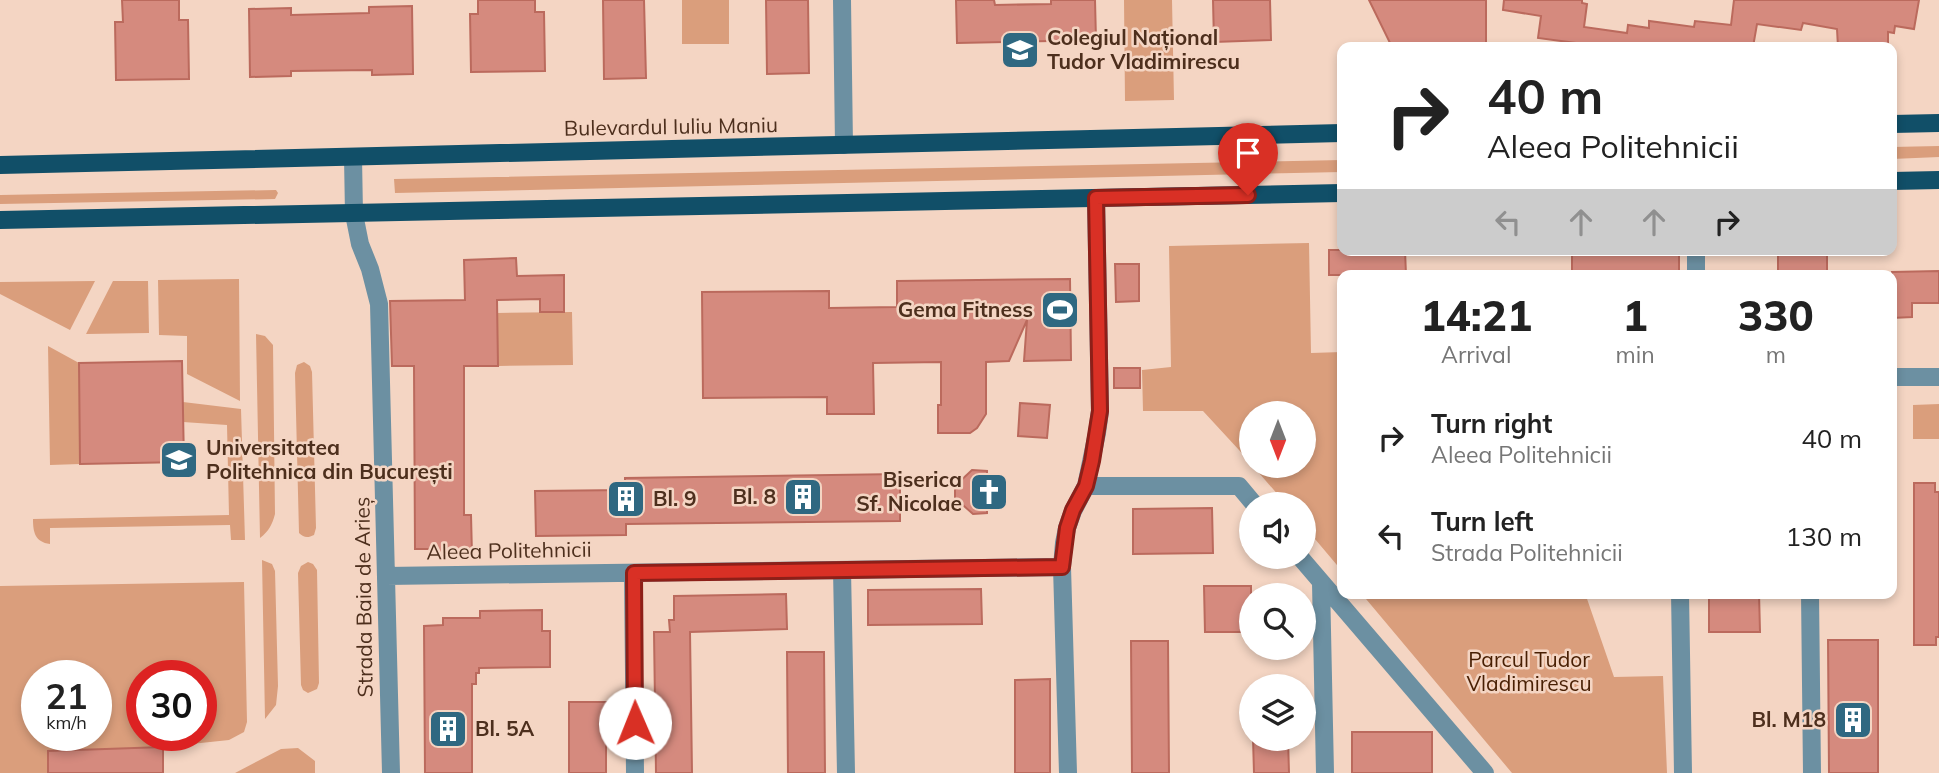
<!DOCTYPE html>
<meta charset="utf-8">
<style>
body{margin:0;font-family:Mulish,sans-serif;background:#f2f2f2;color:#222;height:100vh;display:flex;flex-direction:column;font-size:26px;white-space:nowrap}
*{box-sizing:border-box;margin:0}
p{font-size:23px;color:#767676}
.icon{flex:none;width:38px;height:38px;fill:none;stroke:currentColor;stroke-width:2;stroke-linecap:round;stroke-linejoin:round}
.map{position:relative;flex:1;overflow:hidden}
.details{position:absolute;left:1337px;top:270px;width:560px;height:329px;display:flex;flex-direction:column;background:#fff;border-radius:14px;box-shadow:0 4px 10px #0003}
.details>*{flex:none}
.top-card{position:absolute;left:1337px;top:42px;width:560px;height:214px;border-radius:14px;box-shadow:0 4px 10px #0003;background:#fff;color:#222;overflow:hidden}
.needle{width:46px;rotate:180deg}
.fabs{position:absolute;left:1239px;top:401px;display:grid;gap:14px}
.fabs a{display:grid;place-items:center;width:77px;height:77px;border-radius:50%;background:#fff;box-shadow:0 4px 10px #0003;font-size:35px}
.speed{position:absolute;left:21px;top:660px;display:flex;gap:14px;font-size:35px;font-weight:700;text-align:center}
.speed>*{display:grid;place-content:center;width:91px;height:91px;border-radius:50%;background:#fff;box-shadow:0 4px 10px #0003;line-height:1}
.speed small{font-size:18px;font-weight:400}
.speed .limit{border:10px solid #d22;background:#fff;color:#111}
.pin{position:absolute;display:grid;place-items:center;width:60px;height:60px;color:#fff;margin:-72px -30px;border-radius:50% 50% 50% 0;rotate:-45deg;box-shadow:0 0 7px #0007}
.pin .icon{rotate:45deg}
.me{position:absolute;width:77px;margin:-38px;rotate:359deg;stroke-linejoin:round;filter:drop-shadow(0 0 5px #0008)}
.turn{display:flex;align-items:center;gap:24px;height:147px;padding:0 35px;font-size:32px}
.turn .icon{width:91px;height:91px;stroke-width:2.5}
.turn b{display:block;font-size:49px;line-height:60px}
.lanes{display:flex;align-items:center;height:66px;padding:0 35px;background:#0003;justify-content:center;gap:35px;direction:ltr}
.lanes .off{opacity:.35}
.eta{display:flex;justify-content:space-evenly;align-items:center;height:119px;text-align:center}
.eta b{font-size:42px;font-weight:800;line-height:49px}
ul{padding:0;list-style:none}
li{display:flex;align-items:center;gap:21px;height:98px;padding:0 35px}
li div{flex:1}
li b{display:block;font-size:26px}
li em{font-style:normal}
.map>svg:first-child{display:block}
</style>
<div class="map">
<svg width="1939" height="773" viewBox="0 0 1939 773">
<rect width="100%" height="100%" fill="#f4d5c3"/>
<!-- green -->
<path fill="#da9e7c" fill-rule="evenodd" d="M682 0H729V44H682Z
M1124 0H1172L1174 100 1125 101Z
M1939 146V157L1892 159V147Z
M1342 160V172L395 193 394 179Z
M276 190 278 193 275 199 0 204V195Z
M1309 243 1311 353 1342 352V571L1304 526V504H1286L1253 466H1304V413H1251V463L1203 411H1143L1142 370 1171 367 1169 246Z
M239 279 240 401 187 374V336L159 335 158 280Z
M95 281 70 330 0 294V282Z
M113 281H148L149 333 86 334Z
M572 312 573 365 498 366 497 313Z
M256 334 265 336 273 345 275 514C272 525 269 531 260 538Z
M48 346 79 363 80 464 50 465Z
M304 362 310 366 312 372 316 528 314 535C308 538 304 538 299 533L295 373 297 365Z
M183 402 241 409 245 540H231L230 525 50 528V544C35 542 33 532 33 519L229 515 227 425 183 422Z
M1939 404V439H1913V405Z
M262 560 272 564 275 571 278 686 276 705 265 719Z
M308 562 313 564 317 570 319 683 317 689 308 693 303 690 301 685 298 573 301 566Z
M244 582 247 722 244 732 229 740 163 747 48 751V773H0V586ZM37 676H96V735H37ZM142 676H201V735H142Z
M1361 593H1585L1614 677 1663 676 1667 773H1512Z
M298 748 315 761V773H235L281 749Z"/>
<!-- building -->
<path fill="#d58a7e" stroke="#bb6a5d" stroke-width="2" d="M122 0H179V20H188L189 79 116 80 115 22H123Z
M478 0H535V12H544L545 71 471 72 470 14H478Z
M603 0H644L646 78 604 79Z
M766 0H808L809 73 767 74Z
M956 0H994L995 5 1051 4V0H1095L1096 40 957 43Z
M1213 0H1270L1271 40 1214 42Z
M1369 0H1486V47H1392Z
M1504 0H1582V3L1587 4 1584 27 1627 33 1628 25 1649 28V21L1694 27 1695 21 1731 25 1734 0H1919L1914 29 1895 26 1894 33 1888 32V47H1838L1837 29 1803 23 1801 30 1757 24 1753 47H1583V44L1538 38 1541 16 1503 10Z
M412 6 413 74 372 75V70L291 71V76L250 77 249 9 291 8V15L369 13V7Z
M1329 250H1405L1406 275H1329Z
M1778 250H1827V275H1778Z
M1679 252V275H1572V253Z
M516 258 517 276 564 275V312H540V299L497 300 498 366H464V515H471L472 555H436V549H415L414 366H392L390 301 465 300 464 260Z
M1115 264H1139V301L1116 302Z
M1939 271V303H1912V317L1892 318V272Z
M1070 279 1071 360 1024 361 1027 320 1009 361 986 362V414L977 428 970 433H938V405H941V362L873 363 874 414H827V397L703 398 702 292 829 291V308L897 307V281Z
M182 361 184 462 80 464 79 363Z
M1114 368H1140V388H1114Z
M1020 403 1050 405 1047 438 1018 436Z
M972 470 987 471V513L973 514 955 498V486Z
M900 474V521L626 524V535L536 536 535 491 625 490V478Z
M1914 483H1935V492H1939V637H1936V645H1914Z
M1212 508 1213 553 1133 554V509Z
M1204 586H1251V632H1205Z
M981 589 982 624 868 625V590Z
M1709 593H1759L1760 632H1709Z
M786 594 787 629 690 632 692 773H656L654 632H670L669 620H674V596Z
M542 610V631H550V667L479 668V673H476V684H472V773H425L424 626 443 625V618H480V611Z
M1828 640H1878V773H1829Z
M1131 641H1168L1169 773H1132Z
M787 652H824L825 773H788Z
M1050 679V773H1015V680Z
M569 702H606V773H569Z
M1352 732H1432V773H1352Z
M1253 738H1288L1289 773H1254Z
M163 747V773H48V751Z"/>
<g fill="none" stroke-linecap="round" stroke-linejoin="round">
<!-- minor -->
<path stroke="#6c90a2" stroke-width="18" d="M842 0 844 145
M353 157 354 214 360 244 370 269 379 304 391 773
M1696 250V275
M1892 377H1939
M1086 486H1239L1254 504
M1299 556 1485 773
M842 570 846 773
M633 573 635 773
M386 576 1062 567
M1321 583 1325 773
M1680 593 1683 773
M1810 593 1812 773
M1068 773 1062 567 1064 543 1067 528 1073 511 1086 486 1097 433 1100 411 1096 198"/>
<!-- major -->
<path stroke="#114f68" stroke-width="18" d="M1892 124 1939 123
M0 165 1342 133
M1892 181 1939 180
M0 220 1342 193"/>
</g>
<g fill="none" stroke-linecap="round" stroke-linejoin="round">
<defs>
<path id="route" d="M635 723 634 573 1062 567 1067 528 1073 510 1086 486 1092 461 1100 411 1096 198 1248 195"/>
</defs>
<!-- route casing -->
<use href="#route" stroke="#8d1f18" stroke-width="18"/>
<!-- route -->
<use href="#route" stroke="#d93025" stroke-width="12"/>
</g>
<!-- icons -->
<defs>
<symbol id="school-square" viewBox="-11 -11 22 22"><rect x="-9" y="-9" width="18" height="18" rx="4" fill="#2f6881" stroke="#f4d5c3"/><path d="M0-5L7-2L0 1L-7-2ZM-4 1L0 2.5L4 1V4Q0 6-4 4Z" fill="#fff"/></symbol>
<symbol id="stadium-square" viewBox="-11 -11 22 22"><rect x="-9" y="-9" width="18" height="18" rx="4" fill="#2f6881" stroke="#f4d5c3"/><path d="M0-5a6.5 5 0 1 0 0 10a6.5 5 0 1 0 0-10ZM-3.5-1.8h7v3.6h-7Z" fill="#fff"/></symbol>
<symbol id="university-square" viewBox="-11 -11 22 22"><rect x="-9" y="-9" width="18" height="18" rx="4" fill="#2f6881" stroke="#f4d5c3"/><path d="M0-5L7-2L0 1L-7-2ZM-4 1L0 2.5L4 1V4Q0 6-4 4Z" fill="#fff"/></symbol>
<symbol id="church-square" viewBox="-11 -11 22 22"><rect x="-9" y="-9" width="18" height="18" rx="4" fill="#2f6881" stroke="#f4d5c3"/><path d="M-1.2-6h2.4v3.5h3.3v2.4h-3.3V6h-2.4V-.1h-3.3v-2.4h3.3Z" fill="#fff"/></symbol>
<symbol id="building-square" viewBox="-11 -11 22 22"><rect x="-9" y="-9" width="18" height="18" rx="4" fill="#2f6881" stroke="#f4d5c3"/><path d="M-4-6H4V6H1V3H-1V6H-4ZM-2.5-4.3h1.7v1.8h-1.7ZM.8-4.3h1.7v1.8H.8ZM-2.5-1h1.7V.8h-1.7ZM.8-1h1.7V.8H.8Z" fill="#fff"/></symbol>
</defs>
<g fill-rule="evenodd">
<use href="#school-square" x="998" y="28" width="44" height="44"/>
<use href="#stadium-square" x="1038" y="288" width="44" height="44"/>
<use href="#university-square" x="157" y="438" width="44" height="44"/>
<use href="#church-square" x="967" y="470" width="44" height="44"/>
<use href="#building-square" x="781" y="475" width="44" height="44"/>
<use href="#building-square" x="604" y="477" width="44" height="44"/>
<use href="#building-square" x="1831" y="698" width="44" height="44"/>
<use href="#building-square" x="426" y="707" width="44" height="44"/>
</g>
<g text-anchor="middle" stroke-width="5" stroke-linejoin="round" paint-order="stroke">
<!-- poi labels -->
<g font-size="21" font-weight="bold" fill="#4d2f1d" stroke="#f4d5c3" text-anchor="start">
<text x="1047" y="45">Colegiul Național<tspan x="1047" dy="24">Tudor Vladimirescu</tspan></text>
<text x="1033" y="317" text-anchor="end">Gema Fitness</text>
<text x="206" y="455">Universitatea<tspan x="206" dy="24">Politehnica din București</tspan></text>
<text x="962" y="487" text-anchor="end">Biserica<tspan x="962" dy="24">Sf. Nicolae</tspan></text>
<text x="776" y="504" text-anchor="end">Bl. 8</text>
<text x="653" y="506">Bl. 9</text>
<text x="1826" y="727" text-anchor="end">Bl. M18</text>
<text x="475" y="736">Bl. 5A</text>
</g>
<!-- street labels -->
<g font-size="21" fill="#4d2f1d" stroke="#f4d5c3">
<text transform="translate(671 127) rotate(-1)" y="7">Bulevardul Iuliu Maniu</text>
<text transform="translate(509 551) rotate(-1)" y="7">Aleea Politehnicii</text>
<text transform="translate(364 597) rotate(-91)" y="7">Strada Baia de Arieș</text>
</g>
<!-- park labels -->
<g font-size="21" fill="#481f03" stroke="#f4d5c3">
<text x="1529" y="667">Parcul Tudor<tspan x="1529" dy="24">Vladimirescu</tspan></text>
</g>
</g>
</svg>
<div class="fabs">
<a><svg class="needle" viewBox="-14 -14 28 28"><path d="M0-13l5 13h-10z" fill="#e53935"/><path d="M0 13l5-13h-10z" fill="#767676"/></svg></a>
<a><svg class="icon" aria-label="sound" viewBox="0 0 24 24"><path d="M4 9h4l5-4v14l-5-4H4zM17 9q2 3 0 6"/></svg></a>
<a><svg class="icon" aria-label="search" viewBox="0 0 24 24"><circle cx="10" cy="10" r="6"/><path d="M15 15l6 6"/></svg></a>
<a><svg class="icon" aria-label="layers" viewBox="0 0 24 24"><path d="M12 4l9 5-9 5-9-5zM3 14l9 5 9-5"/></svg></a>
</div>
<div class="speed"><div>21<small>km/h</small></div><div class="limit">30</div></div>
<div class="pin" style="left:1248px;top:195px;background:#d93025"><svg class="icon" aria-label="arrive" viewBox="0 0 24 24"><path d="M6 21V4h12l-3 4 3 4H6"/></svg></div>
<svg class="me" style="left:635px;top:723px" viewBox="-20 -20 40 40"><circle r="19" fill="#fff"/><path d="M0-13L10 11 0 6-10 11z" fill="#d93025"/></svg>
<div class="top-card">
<div class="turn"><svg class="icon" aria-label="right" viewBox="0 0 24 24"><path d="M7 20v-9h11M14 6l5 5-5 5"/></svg><div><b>40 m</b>Aleea Politehnicii</div></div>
<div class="lanes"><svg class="icon off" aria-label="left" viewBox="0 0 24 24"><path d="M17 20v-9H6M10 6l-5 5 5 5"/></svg><svg class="icon off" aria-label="ahead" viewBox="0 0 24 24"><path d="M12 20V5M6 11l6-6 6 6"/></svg><svg class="icon off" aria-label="ahead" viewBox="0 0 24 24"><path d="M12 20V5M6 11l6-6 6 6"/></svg><svg class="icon" aria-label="right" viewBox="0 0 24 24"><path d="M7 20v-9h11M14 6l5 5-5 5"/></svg></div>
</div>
<section class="details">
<div class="eta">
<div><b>14:21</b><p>Arrival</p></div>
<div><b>1</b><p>min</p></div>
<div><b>330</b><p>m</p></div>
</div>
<ul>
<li><svg class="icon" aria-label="right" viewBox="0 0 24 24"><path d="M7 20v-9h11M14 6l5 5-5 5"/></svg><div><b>Turn right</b><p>Aleea Politehnicii</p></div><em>40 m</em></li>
<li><svg class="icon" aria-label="left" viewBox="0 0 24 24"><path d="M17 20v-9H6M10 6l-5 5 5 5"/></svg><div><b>Turn left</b><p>Strada Politehnicii</p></div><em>130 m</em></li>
</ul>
</section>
</div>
